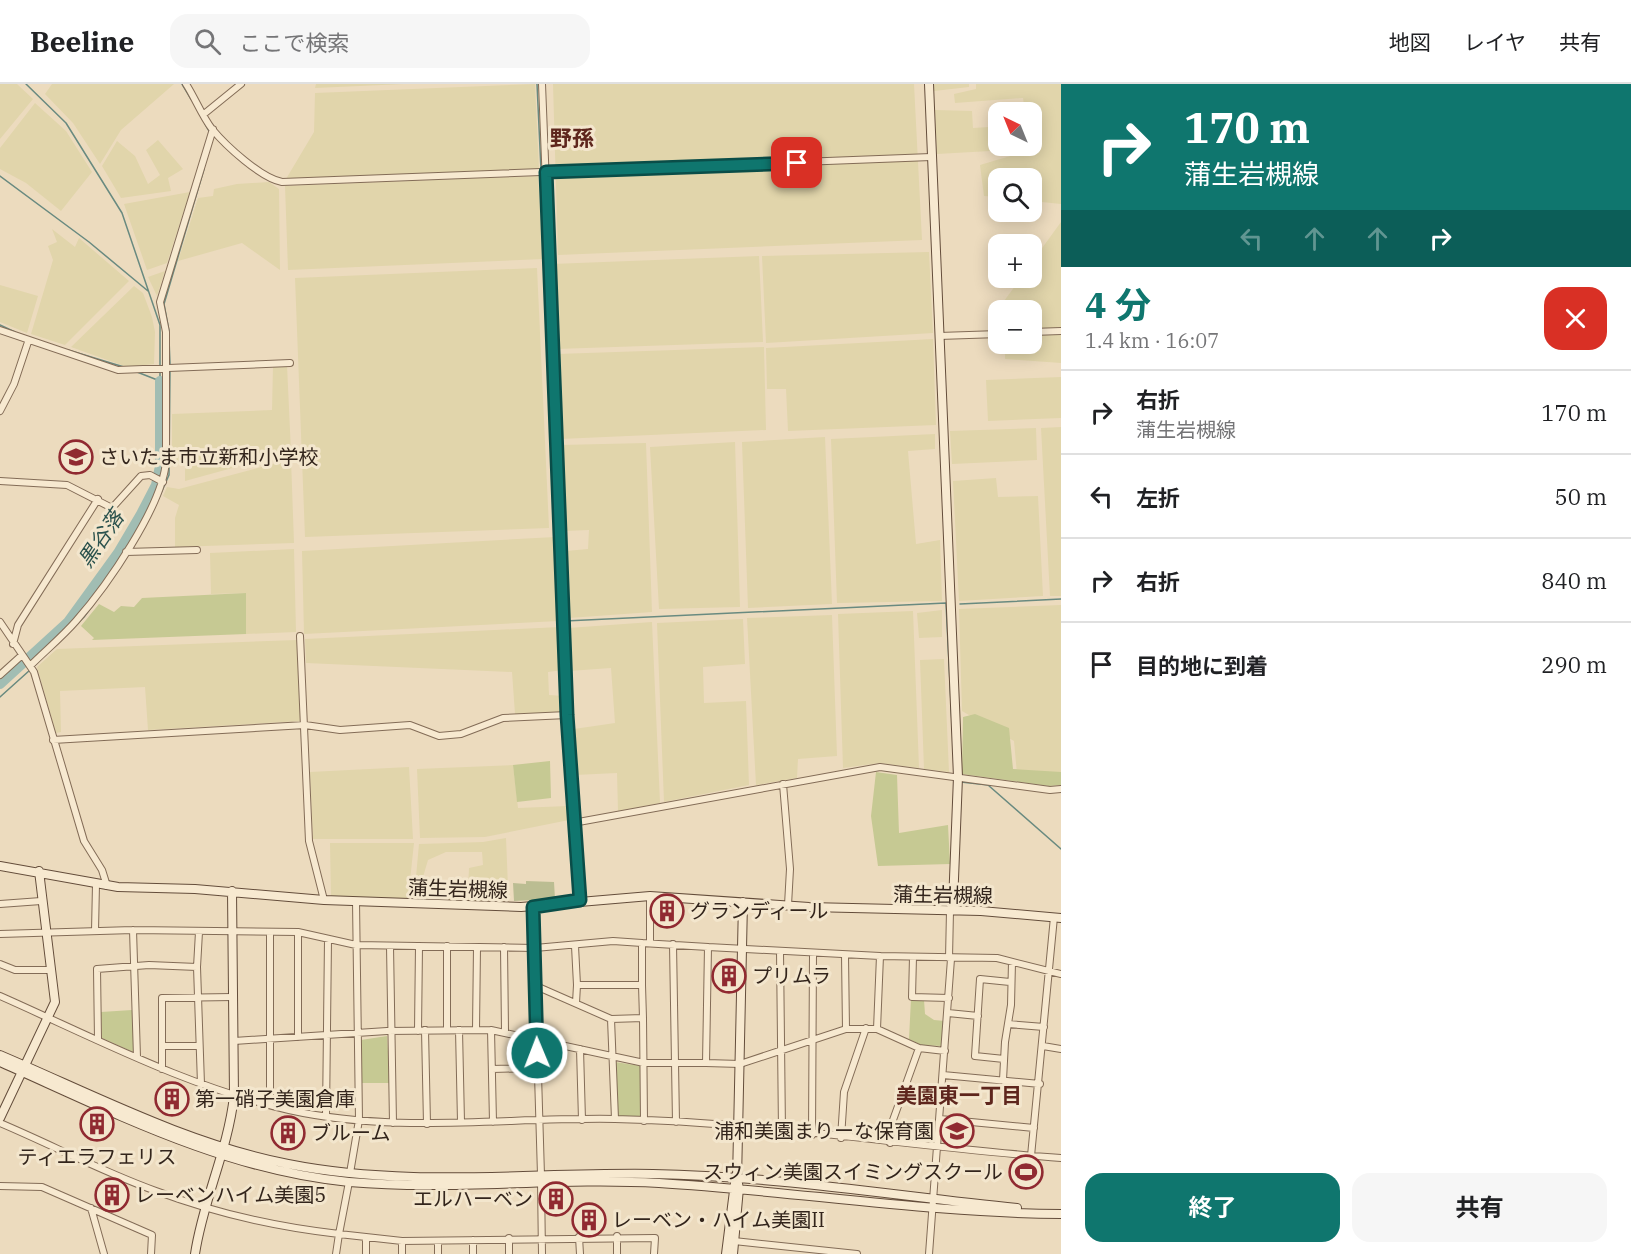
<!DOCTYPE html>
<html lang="ja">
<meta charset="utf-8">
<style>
body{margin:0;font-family:"IBM Plex Serif","Noto Sans JP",serif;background:#f6f6f6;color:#202124;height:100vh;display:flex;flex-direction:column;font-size:22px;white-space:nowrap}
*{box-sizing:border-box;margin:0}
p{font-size:20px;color:#757577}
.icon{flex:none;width:33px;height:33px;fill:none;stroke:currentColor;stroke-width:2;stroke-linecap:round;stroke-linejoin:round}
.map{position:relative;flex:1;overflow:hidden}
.panel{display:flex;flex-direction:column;background:#fff;width:570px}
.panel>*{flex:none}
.banner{background:#0f766e;color:#fff;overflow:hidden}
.needle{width:39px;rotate:317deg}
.tools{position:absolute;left:988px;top:18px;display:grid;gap:12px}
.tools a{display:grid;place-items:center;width:54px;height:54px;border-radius:12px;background:#fff;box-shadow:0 3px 15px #0003;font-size:30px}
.pin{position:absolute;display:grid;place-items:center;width:51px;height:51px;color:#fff;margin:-26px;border-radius:12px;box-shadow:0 3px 9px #0006}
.me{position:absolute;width:66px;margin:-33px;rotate:359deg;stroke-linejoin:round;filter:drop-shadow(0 0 4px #0008)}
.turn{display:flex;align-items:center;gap:21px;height:126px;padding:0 24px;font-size:27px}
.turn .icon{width:78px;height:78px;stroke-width:2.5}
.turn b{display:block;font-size:42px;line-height:51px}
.lanes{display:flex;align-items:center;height:57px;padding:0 24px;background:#0003;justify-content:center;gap:30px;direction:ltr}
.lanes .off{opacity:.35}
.round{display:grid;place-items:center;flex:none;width:63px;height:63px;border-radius:18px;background:#f6f6f6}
.overview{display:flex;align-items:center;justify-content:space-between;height:102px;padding:0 24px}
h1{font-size:36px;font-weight:700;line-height:45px;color:#0f766e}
.cta{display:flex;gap:12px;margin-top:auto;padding:12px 24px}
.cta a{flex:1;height:69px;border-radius:18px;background:#0f766e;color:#fff;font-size:24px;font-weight:700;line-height:69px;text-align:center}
.cta a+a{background:#f6f6f6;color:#202124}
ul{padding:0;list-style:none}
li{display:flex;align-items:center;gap:18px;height:84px;padding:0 24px;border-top:2px solid #e0e0e0}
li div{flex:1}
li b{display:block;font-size:22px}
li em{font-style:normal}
header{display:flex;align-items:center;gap:36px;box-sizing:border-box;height:84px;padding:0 30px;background:#fff;border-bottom:2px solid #e0e0e0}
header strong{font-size:28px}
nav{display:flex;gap:33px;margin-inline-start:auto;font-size:21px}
.search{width:420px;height:54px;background:#f6f6f6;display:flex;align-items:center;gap:15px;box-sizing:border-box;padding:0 21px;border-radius:18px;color:#757577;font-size:22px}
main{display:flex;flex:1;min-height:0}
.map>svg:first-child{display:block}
</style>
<header>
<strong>Beeline</strong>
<div class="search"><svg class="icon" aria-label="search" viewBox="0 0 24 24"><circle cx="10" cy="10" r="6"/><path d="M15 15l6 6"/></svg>ここで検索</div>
<nav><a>地図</a><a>レイヤ</a><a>共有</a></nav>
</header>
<main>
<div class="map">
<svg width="1061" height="1170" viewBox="0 0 1061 1170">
<rect width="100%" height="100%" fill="#ecdbbe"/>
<!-- farmland -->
<path fill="#e1d5ab" d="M0 0H17L33 15 0 55Z
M52 0H174L121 46 100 80 73 39 45 10Z
M316 0H404L315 4Z
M535 0 539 85 286 95 314 48 315 9Z
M553 0H914L922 156 558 171Z
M934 0H969V3L934 7Z
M976 0H1061V120L1032 117V94H999V113L984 112 980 81 1034 65 1027 64V62H1032V28H1025L1023 14 955 19 954 10 976 5Z
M35 19 66 47 92 88 61 127 26 99 0 85V64Z
M935 26 972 27 973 44 989 43 990 67 937 70Z
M158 56 183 85 168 94 171 107 121 114 102 82 117 57 135 72 148 100 160 91 146 66Z
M538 92 543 175 288 186 285 102Z
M269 98 279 105 280 186 242 159 178 177 198 114 213 112 214 105 237 100Z
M190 108 167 179 147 186 124 120Z
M1061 138V279L1005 275V260H1032V226H1004V217L1021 194H1032V178Z
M52 145 75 163 79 154 129 197 65 261 31 250 53 176 48 162 57 158Z
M929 168 933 249 766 259 762 172Z
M759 172 763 258 556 265 552 180Z
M537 184 549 444 305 453 295 194Z
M165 187 157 212 148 193Z
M0 201 38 212 27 249 0 238Z
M134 202 143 209 152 233 155 248 154 280 127 283 71 263Z
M933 255 936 341 788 347 786 305H767L766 264Z
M764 263 766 346 560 355 557 270Z
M287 281 291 368 185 397V380L172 379V330L272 326 273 282Z
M1061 293V334L988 337 986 296Z
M1061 343V512H1050L1041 344Z
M1036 344 1037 376 952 380 950 347Z
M935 350V365L908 367 916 460 940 456 942 517 837 519 831 355Z
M825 353 832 520 748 524 742 358Z
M735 358 740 523 659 525 650 363Z
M646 359 652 528 569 534 566 467 588 465 589 446 564 447 560 361Z
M291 375 294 459 175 463V434L179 421 163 412 167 403 179 405Z
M996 394 998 413 1038 412 1043 512 959 517 953 397Z
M555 453 559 537 304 550 302 467Z
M294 465 296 548 246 550V509L211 510 210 469Z
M1061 521V692L1017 690 1014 657 962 627 959 525Z
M942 526V553L919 554 917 529Z
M913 527 919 684 879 679 843 684 838 530Z
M832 531 837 672 798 675 797 694 756 701 747 534Z
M743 535 745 580 703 583 704 619 746 617 749 701 664 718 657 539Z
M652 538 660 719 618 727 617 689 575 691 574 645 615 639 611 584 569 587 568 544Z
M560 543 563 586 548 588 549 611 564 612 565 628 515 630 512 588 306 579 305 555Z
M297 556 301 637 148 646 145 603 60 607 61 648 56 649 37 583 57 565Z
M944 575 949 688 924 685 920 576Z
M513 681 518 724 568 722 569 736 485 753 420 754 417 685Z
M409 683 413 755H313L310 688Z
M506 754 508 803 483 804 481 818 414 817 415 807 468 806 469 784 483 781 482 768H446L428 776 423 793H416L419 760 483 758Z
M330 759H414L408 815 331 812Z"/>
<!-- green -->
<path fill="#c6c993" d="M246 509V550L92 556 94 554 81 542 99 520 114 528 121 522 134 523 142 514Z
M975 630 1009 644 1013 685 1061 688V701L1049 702 962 690 963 633Z
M550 677 551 714 517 718 513 681Z
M876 688 897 691 899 749 948 741 950 780 878 782 871 732Z
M911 915 924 916 925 930 934 936 945 937 941 962 921 961 909 955Z
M132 926 135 967 133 968 102 954 101 928Z
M387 952 390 999H362L361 956Z
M615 978 641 982 640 1034 618 1032Z"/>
<!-- cemetery -->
<path fill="#bbbd92" d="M526 797 554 798 555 815 514 817 513 799 526 800Z"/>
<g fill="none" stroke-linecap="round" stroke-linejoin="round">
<!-- stream -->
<path stroke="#698a80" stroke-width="1.5" d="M26 0 66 39 122 129 160 241V283
M182 0 191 15
M537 0 541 86
M205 40 210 49
M541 91 547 209
M0 92 89 158 148 207
M0 241 15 248
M169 247 164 220 204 85
M169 255 170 280
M68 266 124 283
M137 288 160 297V287
M158 416 169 391 170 285
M960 520 1061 515
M565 537 946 519 952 640
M33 583 84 533 117 488
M0 613 30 586
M961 698 988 701 1061 765"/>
<!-- river -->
<path stroke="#a1bdb3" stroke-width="10" d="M0 600 68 538 118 469 141 430 156 401 160 382V297"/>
<defs>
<path id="street" d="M186 0C195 14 202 32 212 45 226 62 261 94 282 98L931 73
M542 0 567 631 580 816
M204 30 241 0
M0 246 118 286 290 279
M1032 248 1061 247
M939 252 999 250
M0 327 14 300 28 258
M0 397 67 401 112 424 141 392 150 391 163 398
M126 468 197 466
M0 538 34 588 84 757 102 786 107 802
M300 552 309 757 324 816
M13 560 18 541 98 415
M30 582C45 567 62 553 76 537 106 503 163 422 166 377V248L160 218 213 45
M0 591 21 572
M53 656 305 641 340 646 410 641 439 652 461 650 503 634 567 631
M783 700 790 785 788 821
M573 739 880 683 1050 706 1061 705
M650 812V859
M0 820 41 817
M533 823 541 1091
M133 846 137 973
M95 847 96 800
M199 848 197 883 201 1000
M0 850 133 846 298 848 356 861 535 864 613 857 642 859
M673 860 676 1038
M390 862 393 1039
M575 862 577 901
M504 863 505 947
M708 863 880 872 877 945
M780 867 782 1047
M845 871 846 945
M880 872 997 874 1061 890
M913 873 912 913 949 914
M949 874 950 827
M0 880 15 886H51
M642 901V859L708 863 706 979 740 980 846 945H877L919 964 945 967
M536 902 611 935
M0 912C95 954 187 1003 289 1026 397 1050 506 1033 615 1035 764 1038 912 1063 1061 1074
M576 919 577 901H642L643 934 611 935 615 1035
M948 929 978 932
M643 934 644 1037
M1008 940 1044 943
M425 946 427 1040
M447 946V862
M459 946 461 1038
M476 946 477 863
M491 946 493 1038
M418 947 419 862
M298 953V848
M98 955 97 885 149 881 197 883
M234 957 387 947 491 946 644 979H706
M163 962H199
M1043 962 1061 965
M580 965 582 1036
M1004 975 975 972 980 895 1010 898
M162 985V914L233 913
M492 985 538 984
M943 991 1040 1000
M1003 996 1005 958 1011 921 1012 878
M270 1021V848
M326 1032 328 855
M940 1035 1034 1044
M0 1039C52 1061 103 1088 156 1107 215 1129 276 1143 339 1150L349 1098
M812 1051 813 869
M841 1054 844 1008 866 944
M890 1059 893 1036 919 964
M1031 1072 1054 833
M350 1089 359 1036 356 817
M541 1098 542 1170
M0 1102 42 1103 152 1151 151 1170
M91 1124 104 1170
M617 1152V1170
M579 1153 580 1170
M366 1154V1170
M509 1154V1170
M473 1156V1170
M402 1157V1170
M438 1157V1170
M734 1157 857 1170
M336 1170 339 1150 402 1157 655 1154 654 1170
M929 1170 951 875"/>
<path id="secondary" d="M929 0 958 693 953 820 950 827
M0 782 118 803 195 805 324 816 521 823 650 812 809 823 981 827 1061 834
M0 971C94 1011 187 1060 288 1080 408 1104 532 1088 653 1090 775 1092 896 1112 1017 1124
M0 978C113 1028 224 1086 349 1098 452 1107 556 1093 659 1099 793 1107 927 1129 1061 1130
M0 1034 55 918 39 787
M195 1170C203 1116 228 1066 234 1012L232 807
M726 1170 735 1099
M733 1170 739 1104 737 1096 743 818"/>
</defs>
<!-- street casing -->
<use href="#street" stroke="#836c57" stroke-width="8"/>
<!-- secondary casing -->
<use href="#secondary" stroke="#644d3b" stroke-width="10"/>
<!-- street -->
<use href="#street" stroke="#f7e9d0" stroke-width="6"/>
<!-- secondary -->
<use href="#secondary" stroke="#f7e9d0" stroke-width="8"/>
</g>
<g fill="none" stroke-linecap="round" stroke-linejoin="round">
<defs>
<path id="route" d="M537 969 533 823 580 816 567 631 546 88 797 79"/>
</defs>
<!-- route casing -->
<use href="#route" stroke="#0a4d48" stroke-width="15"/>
<!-- route -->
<use href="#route" stroke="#0f766e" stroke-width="10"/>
</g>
<!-- icons -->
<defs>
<symbol id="school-ring" viewBox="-11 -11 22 22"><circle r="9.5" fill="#f3e6cd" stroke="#902a31" stroke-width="1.5"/><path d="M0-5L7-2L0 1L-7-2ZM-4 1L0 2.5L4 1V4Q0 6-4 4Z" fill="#902a31"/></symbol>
<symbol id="building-ring" viewBox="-11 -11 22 22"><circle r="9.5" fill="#f3e6cd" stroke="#902a31" stroke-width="1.5"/><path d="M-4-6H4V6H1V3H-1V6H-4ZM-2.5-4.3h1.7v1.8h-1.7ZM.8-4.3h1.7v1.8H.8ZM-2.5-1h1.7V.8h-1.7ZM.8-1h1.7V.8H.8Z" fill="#902a31"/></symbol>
<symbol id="stadium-ring" viewBox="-11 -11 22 22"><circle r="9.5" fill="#f3e6cd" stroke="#902a31" stroke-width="1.5"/><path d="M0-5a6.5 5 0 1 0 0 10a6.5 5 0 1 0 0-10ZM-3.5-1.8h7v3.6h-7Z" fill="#902a31"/></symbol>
</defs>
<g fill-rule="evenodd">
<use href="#school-ring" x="57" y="354" width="38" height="38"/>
<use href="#building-ring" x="648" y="808" width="38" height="38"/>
<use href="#building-ring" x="710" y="873" width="38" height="38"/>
<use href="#building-ring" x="153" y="996" width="38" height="38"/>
<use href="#building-ring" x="78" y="1021" width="38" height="38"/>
<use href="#school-ring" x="938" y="1028" width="38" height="38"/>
<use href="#building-ring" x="269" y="1030" width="38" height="38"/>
<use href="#stadium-ring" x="1007" y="1069" width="38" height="38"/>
<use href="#building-ring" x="93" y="1092" width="38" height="38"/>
<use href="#building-ring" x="537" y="1096" width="38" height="38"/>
<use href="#building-ring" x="570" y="1117" width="38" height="38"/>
</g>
<g text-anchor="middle" stroke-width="6" stroke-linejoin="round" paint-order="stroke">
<!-- poi labels -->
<g font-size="20" fill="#33251c" stroke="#f3e6cd" text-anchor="start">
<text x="99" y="380">さいたま市立新和小学校</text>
<text x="690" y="834">グランディール</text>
<text x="752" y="899">プリムラ</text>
<text x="195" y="1022">第一硝子美園倉庫</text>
<text x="934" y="1054" text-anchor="end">浦和美園まりーな保育園</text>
<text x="311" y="1056">ブルーム</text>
<text x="97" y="1080" text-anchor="middle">ティエラフェリス</text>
<text x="1003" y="1095" text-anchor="end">スウィン美園スイミングスクール</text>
<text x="135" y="1118">レーベンハイム美園5</text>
<text x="533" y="1122" text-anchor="end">エルハーベン</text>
<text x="612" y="1143">レーベン・ハイム美園II</text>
</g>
<!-- street labels -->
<g font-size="20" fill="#33251c" stroke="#f3e6cd">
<text transform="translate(458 805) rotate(2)" y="7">蒲生岩槻線</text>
<text transform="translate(943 811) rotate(1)" y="7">蒲生岩槻線</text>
</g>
<!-- water labels -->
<g font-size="21" font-style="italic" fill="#2b524d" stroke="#f3e6cd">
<text transform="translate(101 455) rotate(-56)" y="7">黒谷落</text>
</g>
<!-- neighbourhood labels -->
<g font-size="21" font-weight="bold" fill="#5e261d" stroke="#f3e6cd">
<text x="959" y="1019">美園東一丁目</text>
</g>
<!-- quarter labels -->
<g font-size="22" font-weight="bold" fill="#5e261d" stroke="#f3e6cd">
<text x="572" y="62">野孫</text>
</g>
</g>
</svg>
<div class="tools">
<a><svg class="needle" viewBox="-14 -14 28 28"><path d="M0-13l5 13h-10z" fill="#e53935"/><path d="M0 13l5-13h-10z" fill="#757577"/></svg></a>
<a><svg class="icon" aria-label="search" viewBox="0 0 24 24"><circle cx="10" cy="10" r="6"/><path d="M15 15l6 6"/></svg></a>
<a>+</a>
<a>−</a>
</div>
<div class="pin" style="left:797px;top:79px;background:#d93025"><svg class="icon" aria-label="arrive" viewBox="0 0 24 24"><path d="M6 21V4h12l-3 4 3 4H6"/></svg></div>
<svg class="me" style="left:537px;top:969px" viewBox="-20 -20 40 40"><circle r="17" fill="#0f766e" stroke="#fff" stroke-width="3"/><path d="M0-11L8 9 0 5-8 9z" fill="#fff"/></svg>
</div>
<section class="panel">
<div class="banner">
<div class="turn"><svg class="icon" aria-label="right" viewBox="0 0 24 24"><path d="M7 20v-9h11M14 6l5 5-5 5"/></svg><div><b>170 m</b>蒲生岩槻線</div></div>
<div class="lanes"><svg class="icon off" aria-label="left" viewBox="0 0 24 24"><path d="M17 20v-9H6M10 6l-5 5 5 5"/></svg><svg class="icon off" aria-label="ahead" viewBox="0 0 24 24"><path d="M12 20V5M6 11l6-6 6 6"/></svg><svg class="icon off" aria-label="ahead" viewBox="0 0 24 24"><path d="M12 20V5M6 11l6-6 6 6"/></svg><svg class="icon" aria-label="right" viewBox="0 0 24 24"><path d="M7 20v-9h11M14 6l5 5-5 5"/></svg></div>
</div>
<div class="overview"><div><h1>4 分</h1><p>1.4 km · 16:07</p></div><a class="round" style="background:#d93025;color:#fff"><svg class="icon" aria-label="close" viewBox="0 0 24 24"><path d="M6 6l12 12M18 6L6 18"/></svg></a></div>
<ul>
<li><svg class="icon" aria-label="right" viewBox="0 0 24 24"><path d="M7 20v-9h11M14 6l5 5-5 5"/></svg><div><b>右折</b><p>蒲生岩槻線</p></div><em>170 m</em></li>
<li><svg class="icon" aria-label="left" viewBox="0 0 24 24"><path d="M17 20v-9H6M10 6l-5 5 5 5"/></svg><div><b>左折</b></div><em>50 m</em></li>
<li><svg class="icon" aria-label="right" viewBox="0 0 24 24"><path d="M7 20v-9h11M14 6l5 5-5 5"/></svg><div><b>右折</b></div><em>840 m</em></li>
<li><svg class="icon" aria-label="arrive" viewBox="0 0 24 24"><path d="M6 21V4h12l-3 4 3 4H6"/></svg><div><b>目的地に到着</b></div><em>290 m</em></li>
</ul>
<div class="cta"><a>終了</a><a>共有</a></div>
</section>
</main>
